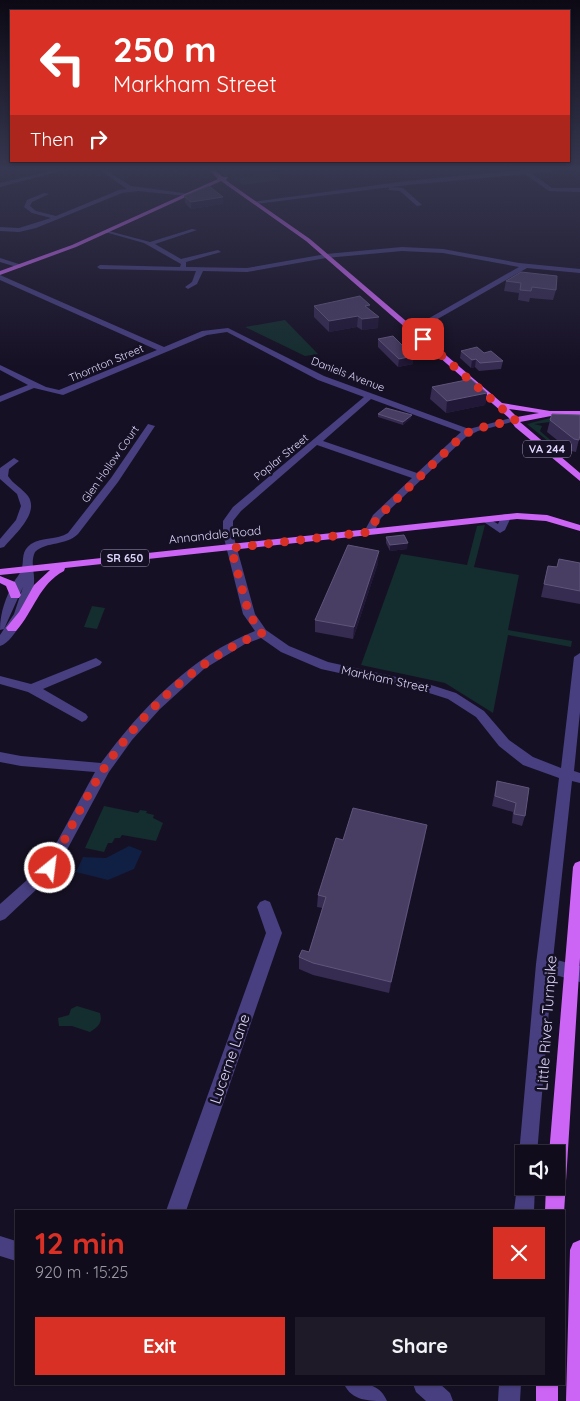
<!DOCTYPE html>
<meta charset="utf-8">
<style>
body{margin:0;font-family:Quicksand,sans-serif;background:#1e1a28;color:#f1f3f6;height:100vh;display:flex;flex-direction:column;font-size:19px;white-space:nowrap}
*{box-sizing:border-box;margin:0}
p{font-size:16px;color:#9c9ba3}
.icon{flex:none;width:28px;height:28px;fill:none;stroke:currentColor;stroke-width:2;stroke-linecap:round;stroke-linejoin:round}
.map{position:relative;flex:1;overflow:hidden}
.panel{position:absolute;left:15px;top:1210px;width:550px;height:175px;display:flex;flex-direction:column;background:#100c1b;border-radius:0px;box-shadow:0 1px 4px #0004,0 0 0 1px #302c3a}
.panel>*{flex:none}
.top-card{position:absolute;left:10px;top:10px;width:560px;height:152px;border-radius:0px;box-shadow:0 1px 4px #0004,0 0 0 1px #302c3a;background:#d93025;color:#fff;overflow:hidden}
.tools{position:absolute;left:515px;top:1145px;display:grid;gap:10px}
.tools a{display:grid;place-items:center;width:50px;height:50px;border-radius:0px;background:#100c1b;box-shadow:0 1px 4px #0004,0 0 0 1px #302c3a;font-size:25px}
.pin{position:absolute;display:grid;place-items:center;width:42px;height:42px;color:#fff;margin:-21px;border-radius:10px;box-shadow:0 2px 8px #0006}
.me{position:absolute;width:55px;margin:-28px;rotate:29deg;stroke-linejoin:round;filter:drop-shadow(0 0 4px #0008)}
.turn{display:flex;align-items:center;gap:18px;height:105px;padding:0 20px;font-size:22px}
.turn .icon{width:65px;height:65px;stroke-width:2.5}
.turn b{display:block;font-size:35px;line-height:42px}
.then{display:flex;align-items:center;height:48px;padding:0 20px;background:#0003;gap:10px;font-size:19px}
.round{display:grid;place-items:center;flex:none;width:52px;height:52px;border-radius:0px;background:#1e1a28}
.headline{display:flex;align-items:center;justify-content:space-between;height:85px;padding:0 20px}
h1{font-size:30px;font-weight:700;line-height:38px;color:#d93025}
.primary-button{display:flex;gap:10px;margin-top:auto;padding:10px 20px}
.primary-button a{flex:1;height:58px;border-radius:0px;background:#d93025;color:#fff;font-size:20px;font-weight:700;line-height:58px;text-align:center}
.primary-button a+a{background:#1e1a28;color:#f1f3f6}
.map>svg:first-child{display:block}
</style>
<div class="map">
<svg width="580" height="1401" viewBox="0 0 580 1401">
<rect width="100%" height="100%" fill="#161024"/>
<!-- green -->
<path fill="#142d2e" d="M248 170H270L281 180 243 185 235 179 254 175Z
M285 320 318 354 305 356 245 327Z
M554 417 558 421 534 424 542 426 540 431 564 452V454L527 424Z
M485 525 474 567 519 575 508 630 572 641 571 647 508 635 493 713 445 683 361 665 401 554 467 565 477 526Z
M92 606 105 608 97 629 84 627Z
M104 806 138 813 140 810 147 811 146 813 154 815 153 818 163 823 156 841 122 835 120 838H115L112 843H108L104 852 85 848Z
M77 1006 100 1013C103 1023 98 1027 90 1032L72 1026H59L58 1018 69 1015 71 1009Z"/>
<!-- water -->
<path fill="#101f44" d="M129 846 142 851 134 869 108 880 76 872 83 857 106 858Z"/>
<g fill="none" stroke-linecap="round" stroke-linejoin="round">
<!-- minor -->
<path fill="#473f80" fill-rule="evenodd" d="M56 170H64L0 187V183Z
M100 170H105L131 186 190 194 187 196 138 191 122 193 36 228 19 232 0 231V227L19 228 51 218 32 213 24 207 27 200 44 193 49 194 32 202 30 206 36 211 56 216 119 190 127 189Z
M172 170H179L176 172Z
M523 170H552L550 172 531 173 552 188H580V192L549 191 525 174 407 185 256 204 253 202 407 181Z
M571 170H580V172Z
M390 187 403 188 422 205 417 206 400 191 388 190Z
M192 229 197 230 155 244 181 259 218 250 221 252 186 262V267L247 268 326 254 402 247 443 249 519 263 580 269V273L527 268 413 333H410V329L519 267 443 253 402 251 326 258 247 272 203 271 197 284 188 289 185 287 192 282 196 271 100 269 97 267 100 265 180 267 181 264 144 243 105 232V230L150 242Z
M0 258 22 265 23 266 20 268 0 262Z
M0 275 164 347 202 331 228 328 324 376 469 429 515 417 519 420 478 431 466 437 381 518 373 534H365L364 532 373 515 412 478 317 445 241 511 233 521V534L255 614 266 630 289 646 328 662 428 684 456 693 484 711 509 740 533 757 561 768 574 657 580 653V712L574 771 580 773V783L572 781 553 959 580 966V982L552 974 537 1154H524V1162L519 1154 536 964 559 778 523 765 499 746 476 717 448 699 426 692 321 669 281 652 261 638 245 644 204 669 160 709 132 740 109 772 55 872 5 919 0 921V904L45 864 95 772 21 766 0 762V752L21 756 101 763C141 709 191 656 255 631L243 614 223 534V521L233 507 364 397 318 380 227 332 207 335 63 395 34 388 0 402V396L28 385 0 370V365L46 387 59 390 157 350 0 280ZM371 399 461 432 417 473 323 441Z
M148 424 155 426 118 482 78 534C66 546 47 541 35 552 30 563 35 572 34 583 33 599 17 641 0 646V635L14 614 23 587 4 629 0 630C0 612 6 597 14 582 16 578 21 573 22 568 24 559 21 551 31 544 42 537 57 540 68 533L111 478Z
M14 458 19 461 9 469 8 476C13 484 22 488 28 496 40 513 14 535 4 547L0 548V539L16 520 21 506 17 494 0 479V468Z
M506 514 511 517 505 530 500 533 481 520 486 517 498 524 502 515Z
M96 658 102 662 100 665 43 689 86 714 88 717 86 720 82 722 28 692 0 684V676L31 684Z
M265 900 270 902 282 933 186 1211H166L266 933 257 907 260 902Z
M524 1177V1186H535L534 1211H514L517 1186 519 1179Z
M0 1236 16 1241V1261L0 1256Z
M344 1384C362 1383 379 1382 387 1401 368 1401 352 1401 344 1384Z
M413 1384H440L450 1393 453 1401H426L416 1392Z
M499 1384H521L520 1401H498Z"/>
<!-- major -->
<path fill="#cc65f5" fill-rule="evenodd" d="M209 170H215L223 177H228L226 180 231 184 310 239 502 403 550 411H580V417L551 416 520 422 580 473V481L515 427 509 418 306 241 221 181 76 247 0 275V271L72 245 218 179ZM509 409 539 413 517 417Z
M517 513 547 515 580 525V531L546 521 517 519 65 568 64 571C39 584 34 611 16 631H8L6 628 19 612 34 585 50 570 0 575V569Z
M0 576 15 582 21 595 19 598H11L6 586 0 583Z
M580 861V958L564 1213V1211H545L546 1186H556V1154H549L573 867 575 863Z
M580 1240V1401H566L570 1250 573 1243Z
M536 1384H558V1401H536Z"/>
</g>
<!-- wall -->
<path fill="#362b51" d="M184 196 223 197V204L191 209 185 203Z
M521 272 556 290 553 300 530 298 529 302 518 300 519 293 504 291 506 281Z
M314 306 370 310 378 328 362 330 357 327 329 332 314 317Z
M378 339 413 356V364L398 367 378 347Z
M461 351 484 353 503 361 501 369 479 371 475 367 471 368 460 358Z
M432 387 487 393 485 405 446 413 430 399Z
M378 414 411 418 403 425 378 417Z
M550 420 580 435 576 452 571 451 547 432Z
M386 537 407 549 390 551 386 543Z
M559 559 580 563V604L541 597 548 566 557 567Z
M378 563 353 639 315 632V620Z
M497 781 529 788 525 816 522 826 512 823 513 812 492 806Z
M425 837 389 993 313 975 299 969V957L309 952 323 908 317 907 318 895 343 840Z"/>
<!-- shaded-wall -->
<path fill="#211837" d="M223 197V204L191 209V202Z
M370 305V316L365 306Z
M358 316 357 327 329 332V321Z
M379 317 378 328 362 330V319Z
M413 356V364L398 367 399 359Z
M476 359 475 367 471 368 472 360Z
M487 393 485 405 446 413 447 401Z
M412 415 411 418 403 425V422Z
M408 543 407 549 390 551V545Z
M379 551 378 563 353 639 354 627Z
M427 825 425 837 389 993 391 982Z"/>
<!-- building -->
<path fill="#483d63" stroke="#5f557b" d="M209 186 223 197 191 202 184 196Z
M521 272 557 276 556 290 532 287 531 291 520 290 521 283 506 281Z
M360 296 370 305 365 306 379 317 362 319 358 316 329 321 314 306Z
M393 336 413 356 399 359 378 339Z
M477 347 484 353 491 351 503 361 480 363 476 359 472 360 461 351Z
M471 379 487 393 447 401 432 387Z
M386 408 412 415 403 422 378 414Z
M552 414 580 415V435L579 440 574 439 550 420Z
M404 535 408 543 390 545 386 537Z
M348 545 379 551 354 627 315 620Z
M559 559 580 563V591L544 584 548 566 557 567Z
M497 781 529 788 525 816 514 814 516 803 495 796Z
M353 808 427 825 391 982 313 963 299 957 302 950 309 952 326 897 318 895 336 838 343 840Z"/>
<!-- sky -->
<linearGradient id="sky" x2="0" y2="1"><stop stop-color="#0c0914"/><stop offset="0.46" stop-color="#363750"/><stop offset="1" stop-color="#363750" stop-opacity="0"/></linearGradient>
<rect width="580" height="366" fill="url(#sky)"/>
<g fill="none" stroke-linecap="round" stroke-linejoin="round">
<!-- route -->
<path stroke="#d93025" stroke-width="9" stroke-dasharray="0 16.2" d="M50 868C68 834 84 799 105 767 143 711 198 658 262 633L249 614 231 548 369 532 377 518 463 435 475 429 515 420 423 339"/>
</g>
<g text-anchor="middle" stroke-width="5" stroke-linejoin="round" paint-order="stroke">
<!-- far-street labels -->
<g font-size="11" fill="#ded6fc" stroke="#161024">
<text transform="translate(106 363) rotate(-23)" y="4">Thornton Street</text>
<text transform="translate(348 374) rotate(21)" y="4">Daniels Avenue</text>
<text transform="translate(281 457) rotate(-39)" y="4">Poplar Street</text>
<text transform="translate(110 464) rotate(-55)" y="4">Glen Hollow Court</text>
</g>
<!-- shield labels -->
<g fill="#161024" stroke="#a29bbb" stroke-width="1">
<rect x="523" y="440.5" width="48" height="17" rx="4"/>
<rect x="101" y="549.5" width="48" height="17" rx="4"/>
</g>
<g font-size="11" font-weight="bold" fill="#ded6fc">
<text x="547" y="453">VA 244</text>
<text x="125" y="562">SR 650</text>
</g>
<!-- street labels -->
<g font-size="12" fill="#ded6fc" stroke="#161024">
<text transform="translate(215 535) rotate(-6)" y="4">Annandale Road</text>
<text transform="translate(385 679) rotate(12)" y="4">Markham Street</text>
</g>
<!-- near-street labels -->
<g font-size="15" fill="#ded6fc" stroke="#161024">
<text transform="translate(547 1023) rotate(-86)" y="5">Little River Turnpike</text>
<text transform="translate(230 1059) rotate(-71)" y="5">Lucerne Lane</text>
</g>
</g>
</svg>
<div class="tools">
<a><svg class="icon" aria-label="sound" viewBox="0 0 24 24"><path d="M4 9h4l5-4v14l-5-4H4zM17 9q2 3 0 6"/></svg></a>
</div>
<div class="pin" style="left:423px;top:339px;background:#d93025"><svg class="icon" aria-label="arrive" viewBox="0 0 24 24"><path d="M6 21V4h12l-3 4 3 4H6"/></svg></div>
<svg class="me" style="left:50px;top:868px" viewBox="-20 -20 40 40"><circle r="17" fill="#d93025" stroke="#fff" stroke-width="3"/><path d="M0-11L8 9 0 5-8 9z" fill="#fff"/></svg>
<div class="top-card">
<div class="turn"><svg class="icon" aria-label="left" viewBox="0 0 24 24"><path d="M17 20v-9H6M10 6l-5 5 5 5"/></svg><div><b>250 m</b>Markham Street</div></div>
<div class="then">Then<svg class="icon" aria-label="right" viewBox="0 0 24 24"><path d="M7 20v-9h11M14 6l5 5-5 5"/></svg></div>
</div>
<section class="panel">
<div class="headline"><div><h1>12 min</h1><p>920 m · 15:25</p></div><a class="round" style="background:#d93025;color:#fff"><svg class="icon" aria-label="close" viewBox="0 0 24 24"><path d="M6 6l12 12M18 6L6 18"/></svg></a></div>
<div class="primary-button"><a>Exit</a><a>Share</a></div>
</section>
</div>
